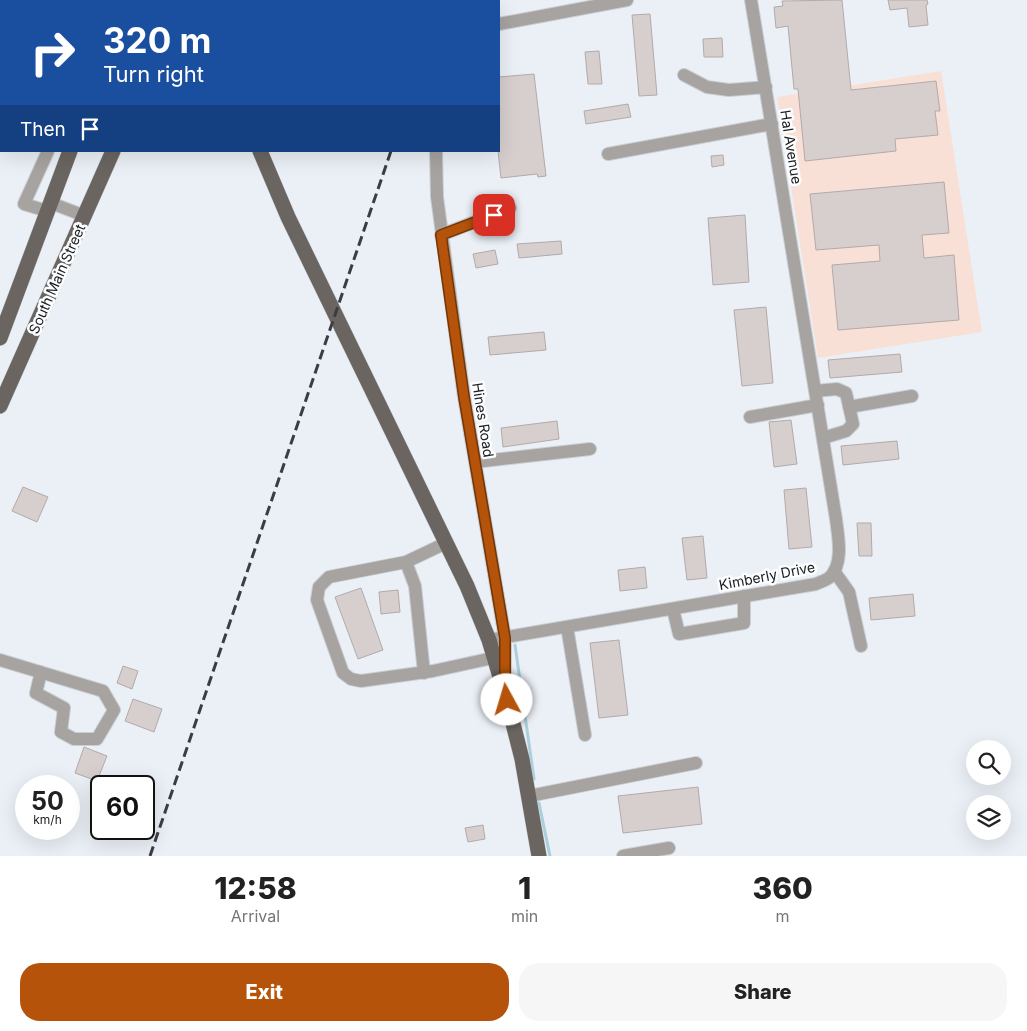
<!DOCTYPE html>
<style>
body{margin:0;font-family:Inter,sans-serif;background:#f6f6f6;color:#222;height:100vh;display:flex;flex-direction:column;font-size:19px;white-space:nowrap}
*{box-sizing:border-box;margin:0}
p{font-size:16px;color:#767676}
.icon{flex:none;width:28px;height:28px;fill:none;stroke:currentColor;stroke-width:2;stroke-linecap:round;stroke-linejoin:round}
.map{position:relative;height:856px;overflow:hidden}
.details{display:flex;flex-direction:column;background:#fff;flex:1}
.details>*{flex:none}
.guide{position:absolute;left:0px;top:0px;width:500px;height:152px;box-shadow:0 5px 20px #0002;background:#1a4fa0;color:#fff;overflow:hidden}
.tools{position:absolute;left:966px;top:740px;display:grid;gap:10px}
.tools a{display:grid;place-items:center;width:45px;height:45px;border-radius:50%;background:#fff;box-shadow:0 5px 20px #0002;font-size:25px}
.speed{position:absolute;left:15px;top:775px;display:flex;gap:10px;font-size:25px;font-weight:700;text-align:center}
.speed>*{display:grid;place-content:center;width:65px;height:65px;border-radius:50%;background:#fff;box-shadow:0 5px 20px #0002;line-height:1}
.speed small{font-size:12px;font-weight:400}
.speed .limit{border:2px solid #111;border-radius:8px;background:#fff;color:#111}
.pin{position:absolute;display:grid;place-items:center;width:42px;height:42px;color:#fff;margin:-21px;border-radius:10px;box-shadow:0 2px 8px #0006}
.me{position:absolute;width:55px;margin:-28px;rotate:354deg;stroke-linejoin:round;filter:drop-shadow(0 0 4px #0008)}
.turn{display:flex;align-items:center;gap:18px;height:105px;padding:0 20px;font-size:22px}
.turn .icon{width:65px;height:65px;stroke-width:2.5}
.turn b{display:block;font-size:35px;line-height:42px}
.then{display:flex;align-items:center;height:48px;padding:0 20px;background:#0003;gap:10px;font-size:19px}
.eta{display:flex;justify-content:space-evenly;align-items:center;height:85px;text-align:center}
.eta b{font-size:30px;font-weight:800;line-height:35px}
.primary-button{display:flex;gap:10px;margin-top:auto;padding:10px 20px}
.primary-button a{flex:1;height:58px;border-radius:20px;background:#b45309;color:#fff;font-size:20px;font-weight:800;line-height:58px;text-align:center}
.primary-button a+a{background:#f6f6f6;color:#222}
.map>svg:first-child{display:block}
</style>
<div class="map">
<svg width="1027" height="856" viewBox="0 0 1027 856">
<rect width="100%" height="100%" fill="#ebf0f6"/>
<!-- industrial -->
<path fill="#f8e0d6" d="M941 71 982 332 818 358 777 97Z"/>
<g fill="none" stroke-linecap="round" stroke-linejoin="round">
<!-- stream -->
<path stroke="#abcfdc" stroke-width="3" d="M515 645 534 779
M539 803 550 856"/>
</g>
<!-- building -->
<path fill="#d7cece" stroke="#b3aaa9" d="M842 0 851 90 936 81 940 111H935L938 135 895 139 896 151 805 161 798 89H794L788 26 776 28 774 7 783 6 782 1Z
M888 0H927L928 4 926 5 928 25 909 27 907 8 890 10Z
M650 14 657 95 639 96 632 15Z
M722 38 723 57H704L703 39Z
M599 51 602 84H588L585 52Z
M534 74 546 176 538 177 537 174 501 178 498 151 499 77Z
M628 104 631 117 586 124 584 111Z
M723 155 724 165 712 167 711 156Z
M944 182 949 233 922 235 924 258 954 255 959 320 838 330 832 265 880 261 879 245 816 250 810 194Z
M745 215 749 282 713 285 708 218Z
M561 241 562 254 519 258 517 244Z
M495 250 498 264 476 268 473 254Z
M766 307 773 383 742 386 734 310Z
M544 332 546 350 490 355 488 337Z
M900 354 902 372 830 378 828 360Z
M791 420 797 464 774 467 769 422Z
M557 421 559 439 503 447 501 428Z
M897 441 899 459 843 465 841 446Z
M23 487 48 497 37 522 12 511Z
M806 488 812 547 789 549 784 490Z
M857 523H871L872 556H859Z
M703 536 707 578 687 580 682 538Z
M645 567 647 588 620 591 618 570Z
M361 588 383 650 358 659 335 597Z
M398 590 400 612 381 614 379 592Z
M913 594 915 616 871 620 869 598Z
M619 640 628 715 599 718 590 643Z
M123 666 138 671 132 689 117 683Z
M133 699 162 709 154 732 125 721Z
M84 747 107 756 97 781 75 773Z
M698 787 702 824 623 833 618 796Z
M483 825 485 839 468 842 465 828Z"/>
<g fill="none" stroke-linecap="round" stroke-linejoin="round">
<defs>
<path id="minor" d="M239 0V1
M414 0V1
M112 1V0
M499 24 627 0
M684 75 707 87 729 90 766 87
M436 151 437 197 464 397 505 638V683
M608 154 772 124
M51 203 85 216
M47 211 24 204 48 151
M441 235 510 208
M815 391 837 389 846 393 853 424 846 431 823 438
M849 407 912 396
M750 417 818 405
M475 462 590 449
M406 562 329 577 319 587 317 600 343 673 351 679 361 681 433 671 502 656
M834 571 849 592 861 646
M673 609 679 634 744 623V596
M567 627 585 735
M489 640 816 584C820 582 827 580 830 577 844 563 838 536 836 519L751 0
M0 660 103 691 114 710 97 739H74L61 732 64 708 36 693 41 672
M424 673 415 586 406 562 446 543
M529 796 696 763
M623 856 669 848"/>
<path id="major" d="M224 0V1
M130 1 131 0
M180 1 181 0
M260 151 288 217 467 586 489 640 507 700 522 759 539 856
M0 338 70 151
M0 406 113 151"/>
</defs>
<!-- minor casing -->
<use href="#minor" stroke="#caced3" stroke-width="14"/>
<!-- major casing -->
<use href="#major" stroke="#caced3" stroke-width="16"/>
<!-- minor -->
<use href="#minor" stroke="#a6a3a1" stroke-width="12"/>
<!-- major -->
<use href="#major" stroke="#6a6561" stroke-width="15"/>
<!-- rail -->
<path stroke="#3b3d40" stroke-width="3" stroke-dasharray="10 5" stroke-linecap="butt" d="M444 1V0
M150 856 391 151"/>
</g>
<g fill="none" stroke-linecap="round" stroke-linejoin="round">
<defs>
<path id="route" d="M494 215 441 235 464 397 505 638V693L507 700"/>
</defs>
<!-- route casing -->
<use href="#route" stroke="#753606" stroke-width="12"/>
<!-- route -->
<use href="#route" stroke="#b45309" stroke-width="9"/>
</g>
<g text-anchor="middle" stroke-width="5" stroke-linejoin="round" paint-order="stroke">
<!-- street labels -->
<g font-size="14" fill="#1a1c1e" stroke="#fcfdfe">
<text transform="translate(791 147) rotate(81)" y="5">Hal Avenue</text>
<text transform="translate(57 279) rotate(-66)" y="5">South Main Street</text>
<text transform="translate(483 420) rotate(81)" y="5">Hines Road</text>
<text transform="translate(767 576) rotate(-11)" y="5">Kimberly Drive</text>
</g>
</g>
</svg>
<div class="tools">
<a><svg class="icon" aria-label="search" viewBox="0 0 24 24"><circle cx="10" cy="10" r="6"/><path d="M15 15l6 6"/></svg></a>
<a><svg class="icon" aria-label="layers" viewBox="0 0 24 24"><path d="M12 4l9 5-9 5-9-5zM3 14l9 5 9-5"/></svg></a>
</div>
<div class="speed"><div>50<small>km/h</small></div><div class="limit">60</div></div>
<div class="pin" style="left:494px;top:215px;background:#d93025"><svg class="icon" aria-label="arrive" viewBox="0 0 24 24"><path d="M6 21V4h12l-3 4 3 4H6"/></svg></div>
<svg class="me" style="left:507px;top:700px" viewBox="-20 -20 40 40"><circle r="19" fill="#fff"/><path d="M0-13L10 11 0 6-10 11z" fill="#b45309"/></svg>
<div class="guide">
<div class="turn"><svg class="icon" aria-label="right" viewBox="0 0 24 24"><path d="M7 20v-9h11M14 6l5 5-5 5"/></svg><div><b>320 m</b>Turn right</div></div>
<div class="then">Then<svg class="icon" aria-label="arrive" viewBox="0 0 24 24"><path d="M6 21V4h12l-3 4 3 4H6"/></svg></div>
</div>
</div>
<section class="details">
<div class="eta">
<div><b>12:58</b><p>Arrival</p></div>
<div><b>1</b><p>min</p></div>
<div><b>360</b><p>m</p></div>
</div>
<div class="primary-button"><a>Exit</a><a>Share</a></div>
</section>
